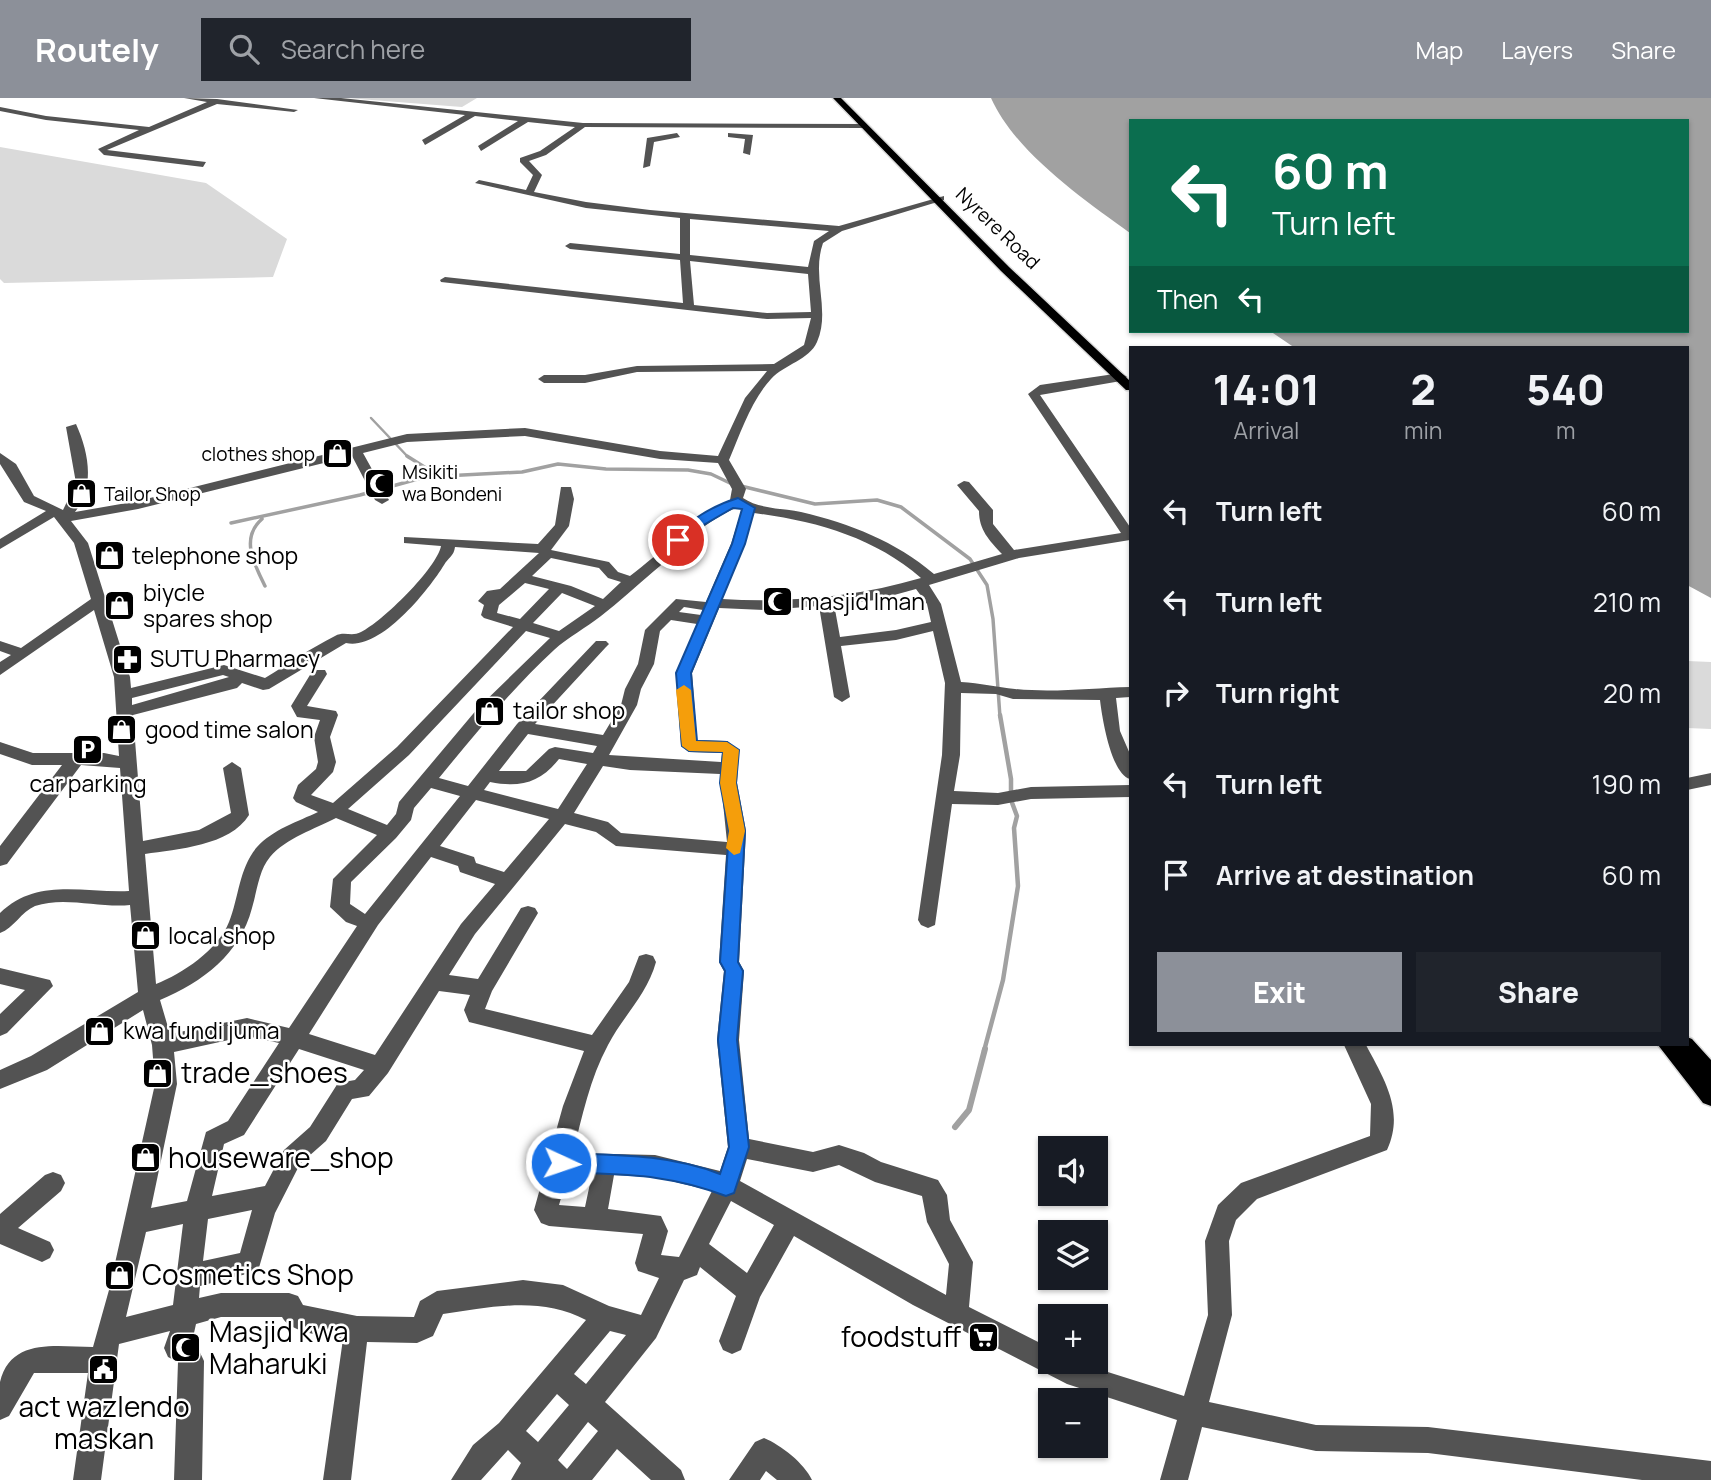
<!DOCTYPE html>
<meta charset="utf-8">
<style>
body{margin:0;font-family:Manrope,sans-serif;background:#20242c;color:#f1f3f6;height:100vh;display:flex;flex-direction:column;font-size:26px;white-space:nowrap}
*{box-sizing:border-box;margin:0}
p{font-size:23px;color:#9ea1a6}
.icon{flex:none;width:38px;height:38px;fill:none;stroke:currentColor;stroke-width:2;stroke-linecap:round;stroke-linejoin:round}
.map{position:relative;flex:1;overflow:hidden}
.side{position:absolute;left:1129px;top:248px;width:560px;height:700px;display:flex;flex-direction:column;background:#171b24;border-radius:0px;box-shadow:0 2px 5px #0004}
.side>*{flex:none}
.top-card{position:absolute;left:1129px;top:21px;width:560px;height:214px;border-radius:0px;box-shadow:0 2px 5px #0004;background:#0b6e4f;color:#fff;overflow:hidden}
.controls{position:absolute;left:1038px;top:1038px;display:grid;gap:14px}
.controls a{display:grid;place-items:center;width:70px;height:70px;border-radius:0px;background:#171b24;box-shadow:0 2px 5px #0004;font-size:35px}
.pin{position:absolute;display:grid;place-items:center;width:60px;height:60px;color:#fff;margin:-30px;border:4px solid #fff;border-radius:50%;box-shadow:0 2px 7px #0007}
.me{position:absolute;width:77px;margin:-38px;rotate:93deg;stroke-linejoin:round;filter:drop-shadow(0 0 5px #0008)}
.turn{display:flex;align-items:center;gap:24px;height:147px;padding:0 28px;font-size:32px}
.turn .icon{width:91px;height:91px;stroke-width:2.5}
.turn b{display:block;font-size:49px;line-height:60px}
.then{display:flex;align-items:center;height:66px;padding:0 28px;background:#0003;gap:14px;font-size:26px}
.eta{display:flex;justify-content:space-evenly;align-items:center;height:119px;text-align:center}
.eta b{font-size:42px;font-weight:800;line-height:49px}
.primary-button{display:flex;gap:14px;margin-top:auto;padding:14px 28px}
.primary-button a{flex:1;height:80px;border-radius:0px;background:#8c9099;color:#fff;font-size:28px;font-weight:800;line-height:80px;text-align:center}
.primary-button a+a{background:#20242c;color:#f1f3f6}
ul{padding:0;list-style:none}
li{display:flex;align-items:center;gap:21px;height:91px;padding:0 28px}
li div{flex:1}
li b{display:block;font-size:26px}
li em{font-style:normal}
header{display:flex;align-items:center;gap:42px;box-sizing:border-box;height:98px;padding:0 35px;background:#8c9099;color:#fff}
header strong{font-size:33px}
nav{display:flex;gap:38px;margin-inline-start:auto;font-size:24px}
.search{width:490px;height:63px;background:#20242c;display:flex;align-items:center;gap:18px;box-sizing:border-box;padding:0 24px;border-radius:0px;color:#9ea1a6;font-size:26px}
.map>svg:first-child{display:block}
</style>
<header>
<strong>Routely</strong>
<div class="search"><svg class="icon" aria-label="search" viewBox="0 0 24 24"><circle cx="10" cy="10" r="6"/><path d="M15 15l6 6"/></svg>Search here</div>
<nav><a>Map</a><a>Layers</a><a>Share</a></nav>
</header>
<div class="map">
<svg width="1711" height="1382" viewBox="0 0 1711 1382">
<rect width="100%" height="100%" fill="#fff"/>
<!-- green -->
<path fill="#dadada" d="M346 0H477L462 9Z
M0 49 206 85 287 141 273 179 4 185 0 181Z
M1687 563 1711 564V631L1687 630Z"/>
<!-- water -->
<path fill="#a1a1a1" d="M991 0H1711V500L1687 487V250H1295L1270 233H1687V23H1130V135C1083 101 1015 54 991 0Z"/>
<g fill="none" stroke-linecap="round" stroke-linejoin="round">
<!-- stream-far3 -->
<path stroke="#a1a1a1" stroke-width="2.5" d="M371 320 409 360"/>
<!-- stream-far2 -->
<path stroke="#a1a1a1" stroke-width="3.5" d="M407 358 426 370 450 375
M741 388 815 406 877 402 901 409 970 461 987 487 993 521 1000 619
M262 421C240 440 254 466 265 488
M231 425 360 397 425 379 522 374 558 366 606 371 688 372 711 376 732 386"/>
<!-- stream-far1 -->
<path stroke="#a1a1a1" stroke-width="4.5" d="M984 953 1003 882 1018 788 1014 730 1017 718 1011 702V681L1000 617"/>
<!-- stream -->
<path stroke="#a1a1a1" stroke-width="6" d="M955 1029 969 1012 985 951"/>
<defs>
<path id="major" d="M833 0H841L1009 169 1130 283V292H1126L1001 173Z
M1687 939 1692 941 1711 962V1008L1703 1005 1658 947H1687Z"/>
</defs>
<!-- major casing -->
<use href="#major" stroke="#dbdbdb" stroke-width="3"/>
<!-- minor -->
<path fill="#535353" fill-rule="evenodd" d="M184 0 217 1 298 12 294 14 217 6 107 52 206 64 203 69 104 57 98 51 139 32 46 22 0 13V9L46 18 149 29 207 4Z
M314 0H341L583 25 866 26 863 30 585 29 546 57 529 63 542 77 534 94 586 104 650 112 839 128 944 98V102L842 133 823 145C811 179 831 212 817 244 809 262 785 266 771 281 751 303 741 334 729 362L746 391 743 400C759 411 782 410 801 414 851 426 895 443 934 476L1002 456C989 442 979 432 979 413L957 387 964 383 969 384 993 412V426L1014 452 1121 435 1028 296 1040 287 1121 275 1127 279 1121 283 1040 297 1130 429V442L1019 460 929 487 941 506 961 584C980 585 997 589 1015 591 1053 595 1093 590 1130 589V599L1116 600 1120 633 1130 656V681C1111 676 1102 619 1100 602L1013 601 996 596 961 595 960 657 954 693 998 695 1031 689 1130 687V699L1031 701 998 707 952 706 935 827 928 830 921 827 918 822 942 657 945 585 933 533 896 542 841 548 850 599 842 604 834 599 819 508 765 512 719 510 692 575 697 642 727 643 739 652 737 685 746 733 739 864 744 873 739 942 749 1041 813 1054 839 1047 864 1055 881 1064 938 1082 947 1097 950 1122 973 1164 969 1209 1050 1250V1264H1076L1184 1298 1208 1217 1205 1143 1218 1107 1241 1085 1370 1038 1371 1006 1344 947H1366C1384 981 1405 1013 1387 1052L1257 1101 1236 1122 1229 1143 1232 1217 1209 1304 1316 1327 1428 1329 1711 1363V1382H1642L1428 1355 1316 1353 1202 1329 1188 1382H1160L1177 1322 1067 1286 913 1207 794 1138 760 1199 741 1252 732 1256 723 1252 719 1243 736 1198 700 1169 697 1177 684 1182 656 1240 605 1304 681 1372 685 1382H651L617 1351 592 1382H511L521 1365 508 1352 481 1382H451L473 1347 499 1325 586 1222C541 1198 491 1209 443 1216L433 1238 417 1245 367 1244 351 1382H323L343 1241C325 1237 291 1236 282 1219H221L196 1226 192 1244 196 1246 204 1263 202 1382H174L178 1264 168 1259 164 1250 170 1233 119 1246 101 1382H73L88 1275H34L9 1318 0 1322C0 1310 0 1295 0 1284 11 1239 57 1249 93 1249L109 1192 155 986 152 947 143 912 47 972 0 991V972L31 958 138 894 130 807C99 810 64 798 35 808 21 814 14 830 0 835V815C37 779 83 795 129 793L120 670 81 667 7 766 0 768V748L62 667H32L0 656V644L33 655H104L119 658 114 579 94 512 0 577V564L11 557 0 553V543L21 550 91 501 74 445 54 419 0 451V441L46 413 24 404 0 366V355L16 366 34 398 63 412 76 385 66 329 76 326C89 355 95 388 75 414L138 403 407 336 525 330 660 353 718 358 745 300 767 273 637 274 585 285H544L538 281 544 277H585L637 268 774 266 804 247 811 220 767 221 441 184 440 182 445 179 683 205 680 162 570 151 565 148 570 145 680 156V120L586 110 475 85 479 82 526 92 533 77 520 64V60L540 53 575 29 528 24 481 53 478 48 518 23 475 18 425 47 422 42 465 17ZM690 121 829 133 814 143 808 169 690 157ZM690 163 808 176 811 214 767 215 694 207ZM525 338 660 361 718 365 732 391 730 402C686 422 667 451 630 478L618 474 609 464 551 452 569 428 574 401 571 389H561L555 427 538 446 404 439V445L441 448C437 470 382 524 361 534 352 539 344 533 335 538 311 550 288 566 265 580L224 567 131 590 130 579 88 445 71 423 138 411 352 358 375 402 382 406 389 402 363 355 407 344ZM738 409 742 411 731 446 706 504 676 501 645 532 638 566 625 591 621 607 603 637 535 626 606 549 609 546 606 543H596L517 626 468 688 439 680C475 636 512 591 554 552 568 539 586 530 601 518 619 504 636 488 654 473 687 447 697 427 738 409ZM754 415C815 423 874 439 921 480 856 499 790 505 722 501ZM455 449 539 455 500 491 487 493 478 503 484 507 481 517 484 520 513 529 397 649 333 705 311 697 333 674 336 664 330 639 338 617 336 613 307 608 327 576 325 572H313L291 608 297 619 320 622 314 639 318 664 316 671 298 687 293 700 296 704 318 714C299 723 272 732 257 749 239 770 239 799 229 824 218 852 182 876 156 886L145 756C177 751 230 748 249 717L241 670 232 664 223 670 231 715 199 732 143 743 133 617 237 590 242 585 263 592 269 591 346 545C380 553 428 493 444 467 448 460 454 458 455 449ZM551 460 599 470 608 480 621 484 603 501 571 488 532 478ZM525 485 549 491 520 521 497 515 499 507ZM916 491 927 506 931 524 896 532 840 539 834 506 876 502ZM562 495 595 508 559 533 533 525ZM684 509 703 512 701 517 679 514ZM671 522 697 526 676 575 681 648 689 654 722 655 721 664 609 657 637 607 641 591 654 566 660 533ZM526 533 550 540 478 610 399 704 396 716 387 727 348 711 409 657ZM223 577 229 579 132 607V600ZM528 636 597 648 593 655 555 649 549 651 526 673H499ZM559 661 587 666 558 711 484 692 490 684C520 690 540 685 559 661ZM603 668 630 672 720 676 727 744 621 735 608 724 574 715ZM431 690 460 698 365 816 350 806 351 784 396 740 411 722 414 710ZM476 702 549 721 504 774 476 765 474 759 440 748ZM336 720 377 737 333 781 330 809 346 824 357 828 289 930 247 920 170 936 160 902C203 884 240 856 252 810 257 793 259 772 270 759 286 740 315 731 336 720ZM565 726 596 734 616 748 726 757 719 864 724 873 717 942 728 1049 720 1073 655 1057 573 1055C582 1019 590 980 608 947 623 918 647 897 656 864L653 858 646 856 639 858 629 884 592 937 485 911 492 893 538 815 535 810 528 808 521 810 478 881 449 877 475 836ZM431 759 458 768 460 774 495 786 461 826 375 957 309 936 378 827ZM439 893 470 897 464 912 469 924 584 953 563 1008 534 1112 541 1125 549 1128 643 1136 635 1165 638 1173 659 1180 641 1217 609 1208 563 1187 523 1182 437 1193 420 1203 414 1219 357 1218 303 1207 298 1198 289 1195H221L199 1200 200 1188 258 1173 275 1115 300 1066 326 1043 352 1001 369 998 388 975ZM247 938 279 945 228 1023 206 1034 187 1103 151 1110 177 986 174 954ZM299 951 364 972 355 982 338 985 310 1029 284 1052 265 1088 212 1098 224 1046 244 1037ZM747 1061 813 1074 839 1067 875 1084 922 1098 927 1124 949 1166 946 1197 740 1083ZM568 1076H592L585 1109 559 1107ZM614 1077 655 1079 712 1093 679 1159 661 1157 668 1133 661 1118 608 1111ZM731 1103 774 1127 747 1175 709 1146ZM252 1112 240 1155 203 1163 208 1121ZM183 1126 173 1207 126 1219 146 1134ZM610 1233 626 1237 586 1286 574 1276ZM557 1296 569 1307 538 1344 526 1333ZM588 1324 598 1333 567 1371 558 1362Z
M677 35 680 39 654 44 650 68 643 70 647 40Z
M728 35 753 37 750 57 743 55 745 41 728 39Z
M1711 675V687L1687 692V680Z
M0 870 50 882 53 888 7 935 0 938V916L25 892 0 886Z
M53 1074 61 1077 65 1085 61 1093 18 1130 50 1144 54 1152 50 1160 42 1164 0 1146V1116L45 1077Z
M764 1340C781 1347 804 1365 812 1382H777L766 1373 760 1382H729L755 1344Z"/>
<!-- major -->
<use href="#major" fill="#000" fill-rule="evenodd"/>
</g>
<!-- route -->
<path fill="#1a73e8" stroke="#114b97" stroke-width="2" d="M738 400 755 410 745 446 691 575 697 643 727 644 739 652 736 685 745 733 738 864 743 873 737 942 749 1049 734 1095 726 1098C666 1075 624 1077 561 1074L553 1071 550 1065 553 1058 561 1055C615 1057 669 1056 720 1076L729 1049 718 942 725 873 720 864 729 733 720 685 723 654 689 653 682 648 676 575 732 446 742 411 733 410 695 432 682 445 671 442C687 423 714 407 738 400Z"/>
<!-- slow -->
<path fill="#f59e0b" d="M684 587 691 592 696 643 727 644 739 652 736 685 745 733 740 755 734 757 726 750 729 733 720 685 723 654 689 653 682 648 676 592Z"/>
<!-- icons -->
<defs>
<symbol id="shop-square" viewBox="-11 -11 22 22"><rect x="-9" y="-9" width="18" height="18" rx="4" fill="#000" stroke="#fff"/><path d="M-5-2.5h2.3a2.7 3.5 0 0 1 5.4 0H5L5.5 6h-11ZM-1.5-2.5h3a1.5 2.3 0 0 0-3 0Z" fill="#fff"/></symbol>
<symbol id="mosque-square" viewBox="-11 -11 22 22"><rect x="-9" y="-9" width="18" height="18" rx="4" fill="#000" stroke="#fff"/><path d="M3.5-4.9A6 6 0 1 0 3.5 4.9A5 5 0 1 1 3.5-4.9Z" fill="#fff"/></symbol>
<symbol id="pharmacy-square" viewBox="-11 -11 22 22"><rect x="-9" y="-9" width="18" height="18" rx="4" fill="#000" stroke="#fff"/><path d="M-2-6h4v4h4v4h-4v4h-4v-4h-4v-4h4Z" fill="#fff"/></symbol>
<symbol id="parking-square" viewBox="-11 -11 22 22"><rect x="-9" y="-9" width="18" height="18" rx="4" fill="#000" stroke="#fff"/><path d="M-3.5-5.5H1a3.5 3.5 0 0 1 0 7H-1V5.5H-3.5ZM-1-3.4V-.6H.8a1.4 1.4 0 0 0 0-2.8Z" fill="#fff"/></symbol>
<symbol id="supermarket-square" viewBox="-11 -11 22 22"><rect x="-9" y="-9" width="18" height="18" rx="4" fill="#000" stroke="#fff"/><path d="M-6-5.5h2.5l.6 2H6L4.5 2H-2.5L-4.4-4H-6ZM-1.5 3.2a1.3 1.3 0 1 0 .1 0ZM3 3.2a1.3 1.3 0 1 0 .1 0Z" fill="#fff"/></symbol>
<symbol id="civic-square" viewBox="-11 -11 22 22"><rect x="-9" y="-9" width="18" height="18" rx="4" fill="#000" stroke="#fff"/><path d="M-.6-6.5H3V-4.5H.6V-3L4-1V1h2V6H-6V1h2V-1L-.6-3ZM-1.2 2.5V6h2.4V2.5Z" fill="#fff"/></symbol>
</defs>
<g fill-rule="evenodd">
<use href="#shop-square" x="320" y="338" width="35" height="35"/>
<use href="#mosque-square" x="362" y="368" width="35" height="35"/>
<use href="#shop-square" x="64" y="378" width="35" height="35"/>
<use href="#shop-square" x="92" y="440" width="35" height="35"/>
<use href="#mosque-square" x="760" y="486" width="35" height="35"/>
<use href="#shop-square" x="102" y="490" width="35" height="35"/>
<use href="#pharmacy-square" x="110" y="544" width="35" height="35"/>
<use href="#shop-square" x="472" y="596" width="35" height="35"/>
<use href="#shop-square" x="104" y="614" width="35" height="35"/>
<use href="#parking-square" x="70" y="634" width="35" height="35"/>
<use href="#shop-square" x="128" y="820" width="35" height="35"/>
<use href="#shop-square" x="82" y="916" width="35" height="35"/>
<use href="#shop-square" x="140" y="958" width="35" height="35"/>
<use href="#shop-square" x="128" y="1042" width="35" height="35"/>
<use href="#shop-square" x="102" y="1160" width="35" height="35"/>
<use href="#supermarket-square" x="966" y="1222" width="35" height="35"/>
<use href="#mosque-square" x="168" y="1232" width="35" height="35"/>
<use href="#civic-square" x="86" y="1254" width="35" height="35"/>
</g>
<g text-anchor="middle" stroke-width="5" stroke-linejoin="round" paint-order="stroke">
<!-- far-street labels -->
<g font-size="19" fill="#000" stroke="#fff">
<text transform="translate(998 130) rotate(44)" y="7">Nyrere Road</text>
</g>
<!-- far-poi labels -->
<g font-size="19" fill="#000" stroke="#fff" text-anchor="start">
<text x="315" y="363" text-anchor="end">clothes shop</text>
<text x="402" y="381">Msikiti<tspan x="402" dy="22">wa Bondeni</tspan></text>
<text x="104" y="403">Tailor Shop</text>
</g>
<!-- poi labels -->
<g font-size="23" fill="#000" stroke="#fff" text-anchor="start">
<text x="132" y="466">telephone shop</text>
<text x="143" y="503">biycle<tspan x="143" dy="26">spares shop</tspan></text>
<text x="800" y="512">masjid Iman</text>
<text x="150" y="569">SUTU Pharmacy</text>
<text x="513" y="621">tailor shop</text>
<text x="145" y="640">good time salon</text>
<text x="88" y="694" text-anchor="middle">car parking</text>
<text x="168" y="846">local shop</text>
<text x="123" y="941">kwa fundi juma</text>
</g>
<!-- near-poi labels -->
<g font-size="28" fill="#000" stroke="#fff" text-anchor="start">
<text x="181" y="985">trade_shoes</text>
<text x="168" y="1070">houseware_shop</text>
<text x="142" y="1187">Cosmetics Shop</text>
<text x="209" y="1244">Masjid kwa<tspan x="209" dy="32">Maharuki</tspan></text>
<text x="961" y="1249" text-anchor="end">foodstuff</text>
<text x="104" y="1319" text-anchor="middle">act wazlendo<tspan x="104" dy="32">maskan</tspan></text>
</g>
</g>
</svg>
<div class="controls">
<a><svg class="icon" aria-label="sound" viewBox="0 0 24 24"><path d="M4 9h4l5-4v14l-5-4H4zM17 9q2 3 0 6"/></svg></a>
<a><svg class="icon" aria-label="layers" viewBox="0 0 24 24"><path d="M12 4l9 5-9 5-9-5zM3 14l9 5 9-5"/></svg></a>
<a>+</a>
<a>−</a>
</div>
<div class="pin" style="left:678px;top:442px;background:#d93025"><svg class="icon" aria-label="arrive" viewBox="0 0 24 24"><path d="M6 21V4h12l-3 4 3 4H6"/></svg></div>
<svg class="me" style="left:561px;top:1065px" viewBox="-20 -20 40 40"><circle r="17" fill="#1a73e8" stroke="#fff" stroke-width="3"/><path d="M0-11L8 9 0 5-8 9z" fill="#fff"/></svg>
<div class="top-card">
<div class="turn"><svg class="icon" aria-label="left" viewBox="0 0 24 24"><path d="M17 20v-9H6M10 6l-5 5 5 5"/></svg><div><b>60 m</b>Turn left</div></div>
<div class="then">Then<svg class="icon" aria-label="left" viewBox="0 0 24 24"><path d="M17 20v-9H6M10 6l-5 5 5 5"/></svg></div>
</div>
<section class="side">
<div class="eta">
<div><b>14:01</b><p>Arrival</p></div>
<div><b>2</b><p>min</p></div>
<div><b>540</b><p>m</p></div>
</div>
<ul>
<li><svg class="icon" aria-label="left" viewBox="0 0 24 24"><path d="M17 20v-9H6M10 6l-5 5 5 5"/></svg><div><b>Turn left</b></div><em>60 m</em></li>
<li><svg class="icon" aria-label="left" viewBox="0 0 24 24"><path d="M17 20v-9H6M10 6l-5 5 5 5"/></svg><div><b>Turn left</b></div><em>210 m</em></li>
<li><svg class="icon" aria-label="right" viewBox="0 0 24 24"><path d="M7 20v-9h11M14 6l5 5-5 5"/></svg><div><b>Turn right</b></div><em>20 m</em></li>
<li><svg class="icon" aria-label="left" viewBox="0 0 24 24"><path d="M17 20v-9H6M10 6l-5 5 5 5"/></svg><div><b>Turn left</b></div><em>190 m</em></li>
<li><svg class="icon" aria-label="arrive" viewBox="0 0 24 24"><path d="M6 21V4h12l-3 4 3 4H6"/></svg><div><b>Arrive at destination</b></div><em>60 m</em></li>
</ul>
<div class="primary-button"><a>Exit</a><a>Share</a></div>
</section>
</div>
